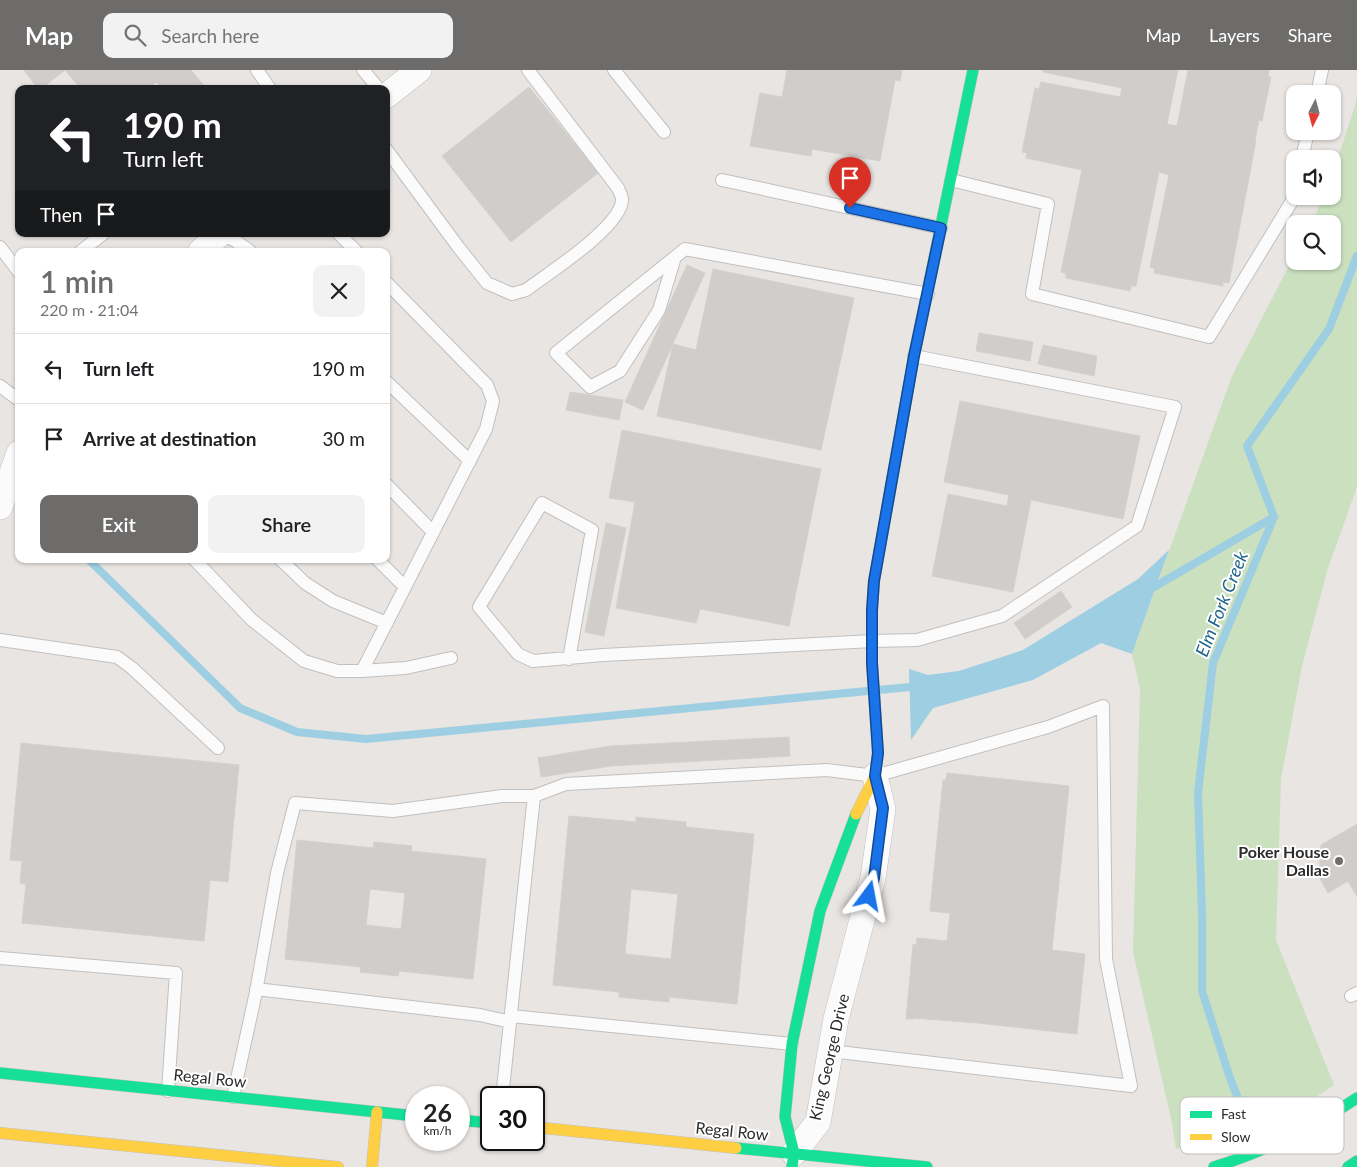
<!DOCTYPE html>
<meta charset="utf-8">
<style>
body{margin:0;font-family:Lato,sans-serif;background:#f2f2f2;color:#202124;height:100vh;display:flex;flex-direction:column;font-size:19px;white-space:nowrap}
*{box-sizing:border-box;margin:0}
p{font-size:16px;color:#757577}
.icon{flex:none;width:28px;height:28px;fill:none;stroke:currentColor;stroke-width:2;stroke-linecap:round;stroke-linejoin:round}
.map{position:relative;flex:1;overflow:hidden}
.side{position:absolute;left:15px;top:178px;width:375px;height:315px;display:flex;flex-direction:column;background:#fff;border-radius:10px;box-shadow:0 1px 4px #0004}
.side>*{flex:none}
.guide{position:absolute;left:15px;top:15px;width:375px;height:152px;border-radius:10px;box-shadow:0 1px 4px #0004;background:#202124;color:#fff;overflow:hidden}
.needle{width:32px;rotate:186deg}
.tools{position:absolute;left:1286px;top:15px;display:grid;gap:10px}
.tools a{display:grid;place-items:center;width:55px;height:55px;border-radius:10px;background:#fff;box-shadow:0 1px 4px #0004;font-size:25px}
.speed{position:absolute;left:405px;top:1016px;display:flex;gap:10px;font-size:25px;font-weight:700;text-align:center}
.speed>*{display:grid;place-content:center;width:65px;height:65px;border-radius:50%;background:#fff;box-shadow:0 1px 4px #0004;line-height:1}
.speed small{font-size:12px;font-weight:400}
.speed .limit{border:2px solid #111;border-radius:8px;background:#fff;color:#111}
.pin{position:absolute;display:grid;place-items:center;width:42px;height:42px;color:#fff;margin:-51px -21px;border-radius:50% 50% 50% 0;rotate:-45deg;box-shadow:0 0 5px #0007}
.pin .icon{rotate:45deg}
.me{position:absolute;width:55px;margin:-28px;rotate:13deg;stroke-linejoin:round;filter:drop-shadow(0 0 4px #0008)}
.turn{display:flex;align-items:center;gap:18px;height:105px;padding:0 25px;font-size:22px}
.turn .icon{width:65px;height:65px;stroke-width:2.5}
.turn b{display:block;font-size:35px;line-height:42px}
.then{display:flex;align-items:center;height:48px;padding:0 25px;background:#0003;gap:10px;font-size:19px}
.round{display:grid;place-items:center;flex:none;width:52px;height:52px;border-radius:10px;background:#f2f2f2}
.summary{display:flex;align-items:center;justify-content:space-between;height:85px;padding:0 25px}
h1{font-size:30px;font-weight:600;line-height:38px;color:#6d6c6b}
.action{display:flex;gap:10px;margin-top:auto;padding:10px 25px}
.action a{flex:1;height:58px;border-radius:10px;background:#6d6c6b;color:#fff;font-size:20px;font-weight:600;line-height:58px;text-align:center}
.action a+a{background:#f2f2f2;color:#202124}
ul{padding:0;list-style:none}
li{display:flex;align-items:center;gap:15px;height:70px;padding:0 25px;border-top:1px solid #e0e0e0}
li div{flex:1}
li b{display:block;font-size:19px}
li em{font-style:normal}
header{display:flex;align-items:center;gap:30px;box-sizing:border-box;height:70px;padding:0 25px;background:#6d6c6b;color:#fff}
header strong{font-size:24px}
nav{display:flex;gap:28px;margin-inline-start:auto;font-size:18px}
.search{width:350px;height:45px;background:#f2f2f2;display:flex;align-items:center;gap:12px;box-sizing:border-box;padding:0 18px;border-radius:10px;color:#757577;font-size:19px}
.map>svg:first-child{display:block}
</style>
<header>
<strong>Map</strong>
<div class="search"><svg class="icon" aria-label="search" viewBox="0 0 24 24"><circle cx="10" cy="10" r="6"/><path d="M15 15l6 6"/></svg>Search here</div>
<nav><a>Map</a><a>Layers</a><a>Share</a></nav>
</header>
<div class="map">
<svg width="1357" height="1097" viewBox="0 0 1357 1097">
<rect width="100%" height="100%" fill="#e8e5e2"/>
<!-- green -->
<path fill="#cbe0bf" d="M1357 24V417L1328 498 1302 596 1281 709 1276 870 1334 1015 1286 1047 1176 1079 1172 1053 1133 882 1140 619 1132 584 1232 306 1295 184V191H1332V154H1311L1324 126H1332L1333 102 1355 36Z"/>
<!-- water -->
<path fill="#9ecee1" d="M1169 480 1132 584 1101 573 1033 610 933 638 911 670 909 599 928 605 959 601 1023 580 1138 509Z"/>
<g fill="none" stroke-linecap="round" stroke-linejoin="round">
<!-- stream -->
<path stroke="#9ecee1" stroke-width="8" d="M88 489 240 638 297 662 366 669 920 616
M1149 520 1274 447
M1244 1044 1230 1008 1202 921V845L1198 723 1213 593 1274 447 1247 376 1329 259 1357 186"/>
</g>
<!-- building -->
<path fill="#d0cdcb" stroke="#d3d1ce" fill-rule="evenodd" d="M24 0H191L205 17 163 19 156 12 147 19H81L65 0 41 19H38Z
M787 0H902L900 11 895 10 880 91 812 79 811 86 750 76 760 23 782 27Z
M1043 0H1178L1167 54 1177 56 1188 0H1269L1268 7H1271L1262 51 1259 50 1255 70 1256 71 1229 213 1223 212V216L1154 203 1155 199 1150 197 1169 105 1159 102 1136 216H1131L1130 221 1066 208V203L1061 202 1082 100 1026 88 1027 83 1022 82 1035 18 1039 19 1041 12 1120 27 1122 18 1043 2Z
M529 17 598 103 511 172 442 86Z
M687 195 705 203 643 340 625 332Z
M713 199 854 228 821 380 657 346 673 274 696 280Z
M979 263 1033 272 1030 291 976 281Z
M1043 275 1097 286 1094 306 1038 294Z
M570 322 623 330 619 350 566 340Z
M960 331 1140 366 1123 449 1031 430 1013 522 932 506 948 424 1007 436 1009 425 944 412Z
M622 360 821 399 789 556 700 539 696 553 616 538 635 432 609 428Z
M606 453 626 458 604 566 585 562Z
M1061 521 1072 537 1025 569 1014 553Z
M789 667 790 686 611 696 541 707 538 688 610 676Z
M21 673 239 695 228 812 210 810 204 871 22 853 26 814 20 813 22 791 10 790Z
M947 703 1069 716 1052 880 1085 884 1077 964 978 953 914 948V949H906L913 874 916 875 917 868 947 871 950 843 930 841 943 710H946Z
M569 746 636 752V747L686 752V757L754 764 737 934 669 927V932L619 927V922L553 915ZM631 819 678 824 671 889 625 884Z
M1357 754V827L1348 811 1328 823 1319 807 1321 775Z
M297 770 373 778 374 772 412 776 411 781 486 789 473 909 399 901 398 906 360 902 361 897 285 889ZM370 819 405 823 401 859 366 855Z"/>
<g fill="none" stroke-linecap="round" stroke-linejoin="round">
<defs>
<path id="lane" d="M257 0 270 19
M363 0 379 19
M614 0 664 62
M1317 24 1322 0
M386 79 459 178 487 213 512 224 526 220C547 204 623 156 622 129 622 126 619 121 618 118L528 0
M1302 89 1308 61
M722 110 941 158
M951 110 1048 134 1032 224 1209 267 1292 131 1295 119
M220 164 234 170 250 181
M339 164 356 181
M0 177 19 202
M81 181 103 164
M675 187 659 240 620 301 590 317 556 283 685 179 928 224
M386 311 470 391
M0 316 19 330
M386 414 433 462
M194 489 252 550 304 591 337 601H362L486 359 493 331 487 315 386 212
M280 489 305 513 333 531 387 553
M377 489 405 517
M0 570 117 587 132 598 218 678
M569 589 592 460 542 433 479 537 518 584 533 591 603 585 873 571 917 570 1002 546 1137 456 1175 337 914 286
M362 601 406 598 451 588
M0 888 176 903 168 1021
M256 919 480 945 510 952
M1351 926 1357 923
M511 946 792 974
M233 1027 256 922 277 803 295 733 393 741 502 726H534
M502 1028 534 726 566 714 827 700 875 706 1048 657 1103 636 1106 889 1131 1016 830 981"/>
<path id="street" d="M386 26 419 0
M201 181 220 164
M0 437 19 383
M794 1083 818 1052 836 949 873 808 883 739 875 706"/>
<path id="fast" d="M886 444 914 286 973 0
M0 1003 416 1046
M459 1050 491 1053
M736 1078 927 1097
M792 1097 794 1083 785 1047 792 974 820 841 856 744
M1214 1097C1266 1081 1312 1058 1357 1028
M1348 1097 1357 1091"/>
<path id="slow" d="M856 744 875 706 878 683 872 593V540L874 511 886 444
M534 1057 736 1078
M0 1063 338 1097
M372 1097 377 1042"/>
</defs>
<!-- lane casing -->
<use href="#lane" stroke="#c1c0c0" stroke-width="14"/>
<!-- street casing -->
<use href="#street" stroke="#c1c0c0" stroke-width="26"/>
<!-- fast casing -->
<use href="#fast" stroke="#c1c0c0" stroke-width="12"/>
<!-- slow casing -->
<use href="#slow" stroke="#c1c0c0" stroke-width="12"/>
<!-- lane -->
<use href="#lane" stroke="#fcfbfb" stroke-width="12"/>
<!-- street -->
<use href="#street" stroke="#fcfbfb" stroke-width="25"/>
<!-- fast -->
<use href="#fast" stroke="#16e098" stroke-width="11"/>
<!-- slow -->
<use href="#slow" stroke="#ffcf43" stroke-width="11"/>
</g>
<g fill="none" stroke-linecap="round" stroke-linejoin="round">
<defs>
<path id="route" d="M850 138 941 158 914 286 874 511 872 540V593L878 683 875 706 883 738 874 808 869 826"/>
</defs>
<!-- route casing -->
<use href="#route" stroke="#114b97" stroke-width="12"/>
<!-- route -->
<use href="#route" stroke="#1a73e8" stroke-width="9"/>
</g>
<!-- markers -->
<circle fill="#6d6c6b" stroke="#fff" stroke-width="2" cx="1339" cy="791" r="5"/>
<g text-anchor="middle" stroke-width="4" stroke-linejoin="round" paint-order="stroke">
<!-- poi labels -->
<g font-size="16" font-weight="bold" fill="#2b2b2b" stroke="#fff" text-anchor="end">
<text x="1329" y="788">Poker House<tspan x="1329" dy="18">Dallas</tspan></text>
</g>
<!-- street labels -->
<g font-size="16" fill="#2b2b2b" stroke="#fff">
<text transform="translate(829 987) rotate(-77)" y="6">King George Drive</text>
<text transform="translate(210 1008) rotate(6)" y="6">Regal Row</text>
<text transform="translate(732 1061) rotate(6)" y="6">Regal Row</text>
</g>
<!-- water labels -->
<g font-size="18" font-style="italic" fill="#1e648c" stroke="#fff">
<text transform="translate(1222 534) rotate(-68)" y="6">Elm Fork Creek</text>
</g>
</g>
<!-- legend -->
<rect x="1180" y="1027" width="164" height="57" rx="8" fill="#fff" stroke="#bfbfbf" stroke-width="1"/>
<rect x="1190" y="1041" width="22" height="7" fill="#16e098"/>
<rect x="1190" y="1064" width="22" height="6" fill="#ffcf43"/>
<g font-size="14" fill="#2b2b2b">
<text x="1221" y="1049">Fast</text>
<text x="1221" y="1072">Slow</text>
</g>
</svg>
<div class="tools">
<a><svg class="needle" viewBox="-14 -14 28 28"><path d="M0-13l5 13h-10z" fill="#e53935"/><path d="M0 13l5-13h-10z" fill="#757577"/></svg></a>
<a><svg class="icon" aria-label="sound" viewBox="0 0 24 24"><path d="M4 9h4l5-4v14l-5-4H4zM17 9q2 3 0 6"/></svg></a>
<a><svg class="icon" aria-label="search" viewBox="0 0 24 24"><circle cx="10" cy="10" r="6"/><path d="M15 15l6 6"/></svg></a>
</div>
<div class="speed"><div>26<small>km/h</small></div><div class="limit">30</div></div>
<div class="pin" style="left:850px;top:138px;background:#d93025"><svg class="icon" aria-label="arrive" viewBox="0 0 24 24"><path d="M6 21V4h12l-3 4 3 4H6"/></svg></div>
<svg class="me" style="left:869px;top:826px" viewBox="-20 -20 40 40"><path d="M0-17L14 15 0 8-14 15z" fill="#1a73e8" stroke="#fff" stroke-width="4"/></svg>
<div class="guide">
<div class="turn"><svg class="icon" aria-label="left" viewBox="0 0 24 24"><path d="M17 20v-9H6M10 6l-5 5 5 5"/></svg><div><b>190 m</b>Turn left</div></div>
<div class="then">Then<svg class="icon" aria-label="arrive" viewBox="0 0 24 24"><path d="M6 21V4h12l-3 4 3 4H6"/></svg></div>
</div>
<section class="side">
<div class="summary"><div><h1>1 min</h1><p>220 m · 21:04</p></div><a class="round"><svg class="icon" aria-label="close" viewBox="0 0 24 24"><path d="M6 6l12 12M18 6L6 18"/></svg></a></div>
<ul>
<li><svg class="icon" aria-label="left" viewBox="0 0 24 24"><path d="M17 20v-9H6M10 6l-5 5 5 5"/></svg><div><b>Turn left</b></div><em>190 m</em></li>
<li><svg class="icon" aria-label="arrive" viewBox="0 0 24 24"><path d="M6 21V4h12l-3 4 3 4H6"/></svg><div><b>Arrive at destination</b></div><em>30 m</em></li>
</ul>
<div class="action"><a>Exit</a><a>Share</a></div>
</section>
</div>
